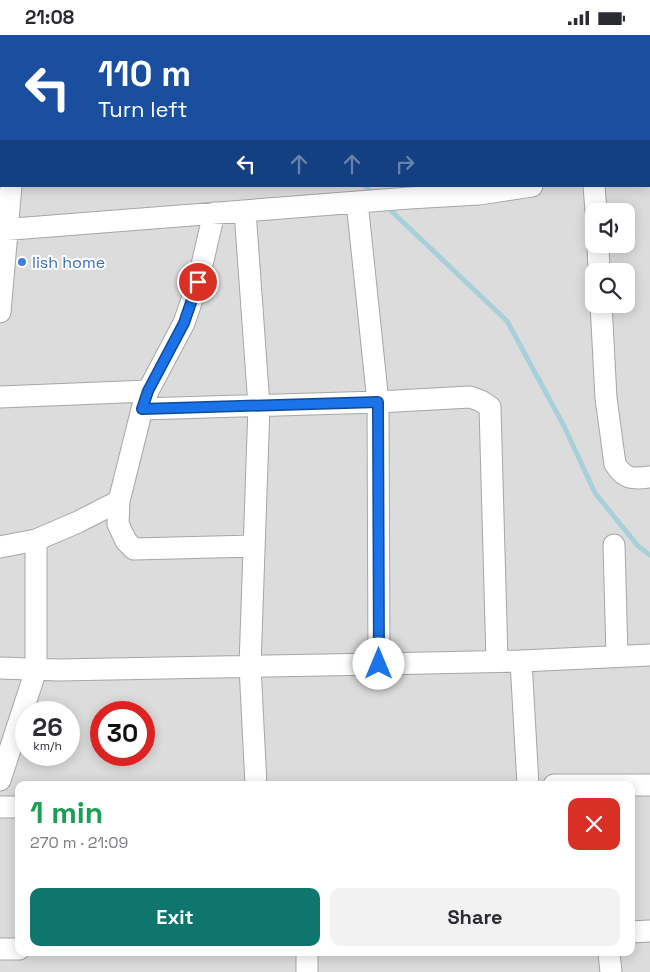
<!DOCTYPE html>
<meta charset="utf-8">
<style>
body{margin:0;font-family:"Space Grotesk",sans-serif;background:#f2f2f3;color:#2b2b33;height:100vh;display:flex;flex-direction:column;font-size:19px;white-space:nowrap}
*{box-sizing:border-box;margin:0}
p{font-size:16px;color:#7c7c81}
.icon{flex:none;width:28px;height:28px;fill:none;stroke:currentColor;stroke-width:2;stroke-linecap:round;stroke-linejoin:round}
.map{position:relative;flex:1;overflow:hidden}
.panel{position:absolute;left:15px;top:746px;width:620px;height:175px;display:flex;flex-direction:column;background:#fff;border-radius:10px;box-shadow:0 2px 12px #0003}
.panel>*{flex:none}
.top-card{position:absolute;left:0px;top:0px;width:650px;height:152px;box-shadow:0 2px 12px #0003;background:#1a4fa0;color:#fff;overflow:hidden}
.controls{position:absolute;left:585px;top:168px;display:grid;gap:10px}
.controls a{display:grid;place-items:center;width:50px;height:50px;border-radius:10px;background:#fff;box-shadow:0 2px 12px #0003;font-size:25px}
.speed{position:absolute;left:15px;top:666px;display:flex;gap:10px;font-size:25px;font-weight:700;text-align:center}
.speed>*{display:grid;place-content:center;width:65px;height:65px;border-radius:50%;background:#fff;box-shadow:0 2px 12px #0003;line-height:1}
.speed small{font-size:12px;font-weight:400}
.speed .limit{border:8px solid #d22;background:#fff;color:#111}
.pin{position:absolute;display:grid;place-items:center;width:42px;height:42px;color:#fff;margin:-21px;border:2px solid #fff;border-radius:50%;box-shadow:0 1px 5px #0007}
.me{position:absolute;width:55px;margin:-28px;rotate:0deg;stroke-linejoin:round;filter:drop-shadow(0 0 4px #0008)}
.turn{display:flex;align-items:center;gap:18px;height:105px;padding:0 15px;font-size:22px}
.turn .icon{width:65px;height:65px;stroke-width:2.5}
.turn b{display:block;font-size:35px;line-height:42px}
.lanes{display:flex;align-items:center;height:48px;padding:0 15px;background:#0003;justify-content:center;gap:25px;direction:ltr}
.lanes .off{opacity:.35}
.round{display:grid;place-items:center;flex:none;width:52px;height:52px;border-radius:10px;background:#f2f2f3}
.summary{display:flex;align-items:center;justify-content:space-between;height:85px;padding:0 15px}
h1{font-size:30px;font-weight:700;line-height:38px;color:#1e9e55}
.action{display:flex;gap:10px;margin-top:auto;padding:10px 15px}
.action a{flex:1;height:58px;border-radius:10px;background:#0f766e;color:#fff;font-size:20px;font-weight:700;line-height:58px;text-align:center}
.action a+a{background:#f2f2f3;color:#2b2b33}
.status{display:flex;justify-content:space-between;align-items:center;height:35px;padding:0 25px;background:#fff;direction:ltr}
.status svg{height:14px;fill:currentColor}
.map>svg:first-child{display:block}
</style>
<div class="status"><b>21:08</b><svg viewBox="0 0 49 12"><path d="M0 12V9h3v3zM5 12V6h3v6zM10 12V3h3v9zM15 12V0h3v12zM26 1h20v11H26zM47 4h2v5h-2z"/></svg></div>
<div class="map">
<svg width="650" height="937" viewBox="0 0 650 937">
<rect width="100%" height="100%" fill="#efece6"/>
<!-- residential -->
<path fill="#dddcdc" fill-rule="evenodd" d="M0 0H650V937H0ZM1 1H649V151H1ZM594 176H626V209H594ZM594 236H626V269H594ZM26 678H69V720H26ZM101 678H144V720H101ZM19 750H631V918H19Z"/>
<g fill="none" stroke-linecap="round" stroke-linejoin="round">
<!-- stream -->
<path stroke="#a8d0da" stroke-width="5" d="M226 0 227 1
M365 151 374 160
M386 171 507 286 564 391 595 458 638 511 650 520"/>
<defs>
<path id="minor" d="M16 0V1
M353 0V1
M475 0 476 1
M586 0 587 1
M649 12H650
M649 136H650
M594 151 596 176
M357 167 378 367 379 629
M245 176 259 371 250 631 256 750
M214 178 198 247 184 288 148 356 142 374 119 466 118 489 126 506 134 514 254 511
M0 195 409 163 479 159 532 151
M598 209 599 236
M601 269 606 363 615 429C625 445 633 444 650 442
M0 277 11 151
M0 362 148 356
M142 374 378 367 470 362 481 366 490 372 497 626
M614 510 617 621
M0 512 36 505 78 487 119 466
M521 626 528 750
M0 633 59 635 379 629 521 626 650 620
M0 745 36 635V505
M554 750H650
M0 772H19
M631 897 650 896
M0 914H19
M307 918V937
M609 918 611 937"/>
</defs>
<!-- minor casing -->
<use href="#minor" stroke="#a6a6a6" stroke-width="23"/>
<!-- minor -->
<use href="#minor" stroke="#fff" stroke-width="21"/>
</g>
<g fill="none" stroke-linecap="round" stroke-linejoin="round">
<defs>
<path id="route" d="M198 247 184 288 148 356 142 374 378 367 379 629"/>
</defs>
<!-- route casing -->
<use href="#route" stroke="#114b97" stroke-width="12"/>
<!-- route -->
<use href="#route" stroke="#1a73e8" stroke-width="9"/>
</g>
<!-- markers -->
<circle fill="#3f7fe0" stroke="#fff" stroke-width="2" cx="22" cy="227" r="5"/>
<g text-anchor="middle" stroke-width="4" stroke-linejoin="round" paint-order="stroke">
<!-- shop labels -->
<g font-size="16" fill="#366cbe" stroke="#fff" text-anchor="start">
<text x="32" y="233">lish home</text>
</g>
</g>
</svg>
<div class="controls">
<a><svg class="icon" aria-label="sound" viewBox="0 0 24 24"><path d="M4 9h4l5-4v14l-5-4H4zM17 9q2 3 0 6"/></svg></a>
<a><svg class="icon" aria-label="search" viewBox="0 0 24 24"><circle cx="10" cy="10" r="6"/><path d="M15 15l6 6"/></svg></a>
</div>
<div class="speed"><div>26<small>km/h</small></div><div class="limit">30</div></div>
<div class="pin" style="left:198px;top:247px;background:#d93025"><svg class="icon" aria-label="arrive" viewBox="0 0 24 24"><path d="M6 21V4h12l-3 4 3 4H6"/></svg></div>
<svg class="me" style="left:379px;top:629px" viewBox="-20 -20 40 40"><circle r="19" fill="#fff"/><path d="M0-13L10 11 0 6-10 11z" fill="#1a73e8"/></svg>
<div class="top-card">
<div class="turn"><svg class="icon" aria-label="left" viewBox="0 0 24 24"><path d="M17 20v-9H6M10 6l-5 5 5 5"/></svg><div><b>110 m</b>Turn left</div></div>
<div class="lanes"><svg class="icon" aria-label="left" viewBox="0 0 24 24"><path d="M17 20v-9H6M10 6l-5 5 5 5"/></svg><svg class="icon off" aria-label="ahead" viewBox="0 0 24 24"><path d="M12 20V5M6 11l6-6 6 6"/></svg><svg class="icon off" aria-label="ahead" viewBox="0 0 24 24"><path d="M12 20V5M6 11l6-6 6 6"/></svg><svg class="icon off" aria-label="right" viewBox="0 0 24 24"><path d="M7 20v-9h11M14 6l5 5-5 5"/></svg></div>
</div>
<section class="panel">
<div class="summary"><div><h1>1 min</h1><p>270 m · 21:09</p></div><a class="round" style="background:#d93025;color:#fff"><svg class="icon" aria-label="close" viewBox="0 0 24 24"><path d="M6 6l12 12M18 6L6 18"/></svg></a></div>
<div class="action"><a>Exit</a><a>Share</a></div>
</section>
</div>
